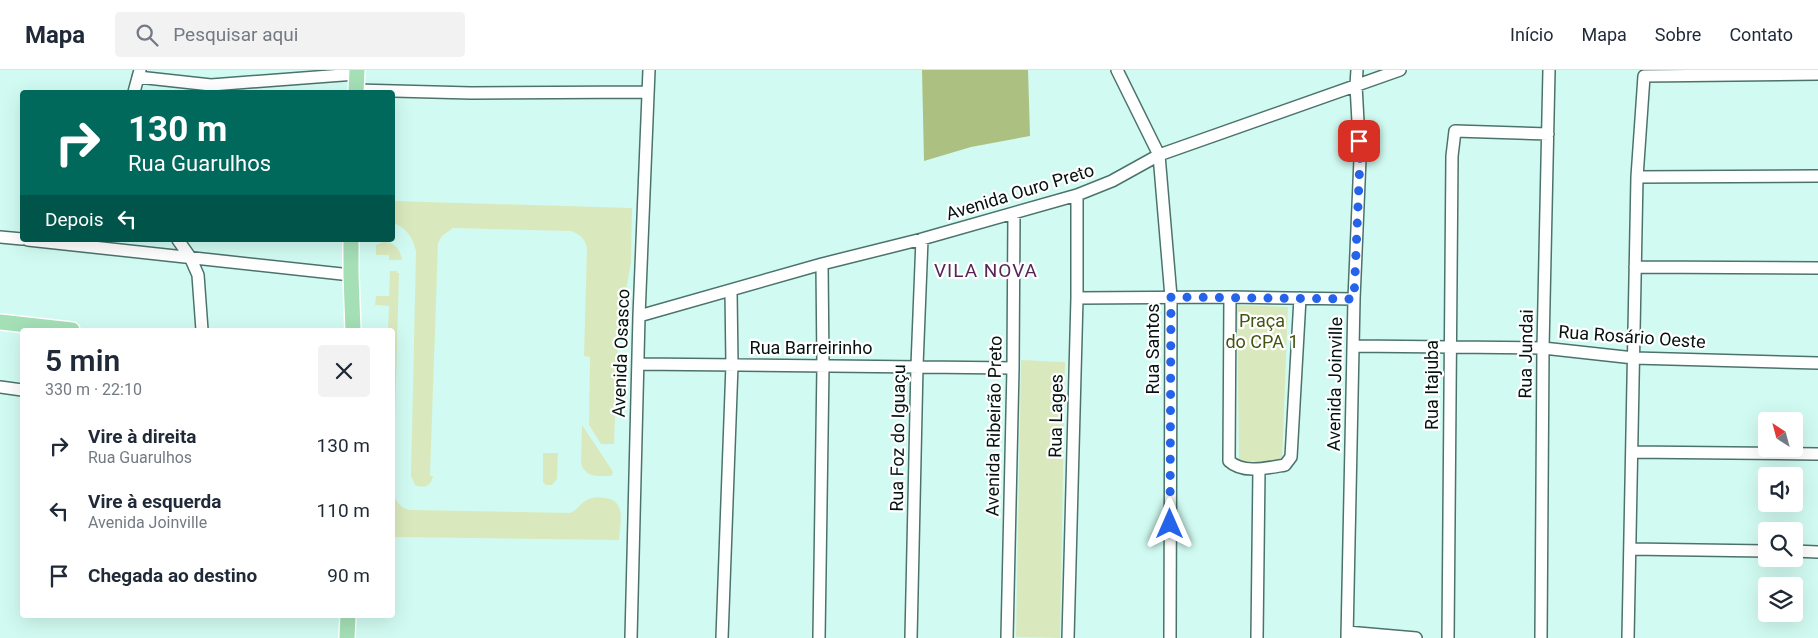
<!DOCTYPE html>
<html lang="pt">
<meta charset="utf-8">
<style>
body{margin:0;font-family:Roboto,sans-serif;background:#f2f2f3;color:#1f2937;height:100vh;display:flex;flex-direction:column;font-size:19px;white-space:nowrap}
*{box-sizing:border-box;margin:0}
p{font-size:16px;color:#747a83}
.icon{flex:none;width:28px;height:28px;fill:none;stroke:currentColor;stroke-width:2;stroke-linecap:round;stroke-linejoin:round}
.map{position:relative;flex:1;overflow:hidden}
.details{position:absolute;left:20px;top:258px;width:375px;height:290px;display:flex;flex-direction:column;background:#fff;border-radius:5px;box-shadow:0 5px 20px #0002}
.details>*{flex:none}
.banner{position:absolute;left:20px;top:20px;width:375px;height:152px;border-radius:5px;box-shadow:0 5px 20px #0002;background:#00695c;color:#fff;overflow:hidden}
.needle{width:32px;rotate:324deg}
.controls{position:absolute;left:1758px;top:342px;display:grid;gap:10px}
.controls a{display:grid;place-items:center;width:45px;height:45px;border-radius:5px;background:#fff;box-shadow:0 5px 20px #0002;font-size:25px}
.pin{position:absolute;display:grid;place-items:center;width:42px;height:42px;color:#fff;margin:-21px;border-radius:10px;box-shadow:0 2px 8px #0006}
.me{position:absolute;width:55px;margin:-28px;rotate:0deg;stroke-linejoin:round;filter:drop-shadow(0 0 4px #0008)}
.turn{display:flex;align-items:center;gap:18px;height:105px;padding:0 25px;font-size:22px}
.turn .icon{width:65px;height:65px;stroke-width:2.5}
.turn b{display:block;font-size:35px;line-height:42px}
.then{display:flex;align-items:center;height:48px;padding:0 25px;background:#0003;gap:10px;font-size:19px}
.round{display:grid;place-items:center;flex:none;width:52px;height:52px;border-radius:5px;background:#f2f2f3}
.head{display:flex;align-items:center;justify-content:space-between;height:85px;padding:0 25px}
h1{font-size:30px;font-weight:600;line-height:38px}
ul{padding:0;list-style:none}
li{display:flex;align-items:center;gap:15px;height:65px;padding:0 25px}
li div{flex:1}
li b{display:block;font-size:19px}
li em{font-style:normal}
header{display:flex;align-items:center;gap:30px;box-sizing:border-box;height:70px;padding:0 25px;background:#fff;border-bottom:1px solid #e0e1e3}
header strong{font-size:24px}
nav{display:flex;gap:28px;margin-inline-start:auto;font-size:18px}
.search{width:350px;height:45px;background:#f2f2f3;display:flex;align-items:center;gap:12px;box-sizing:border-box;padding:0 18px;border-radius:5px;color:#747a83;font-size:19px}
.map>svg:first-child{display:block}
</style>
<header>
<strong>Mapa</strong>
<div class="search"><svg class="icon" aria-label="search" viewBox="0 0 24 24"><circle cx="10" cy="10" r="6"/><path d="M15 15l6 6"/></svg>Pesquisar aqui</div>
<nav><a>Início</a><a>Mapa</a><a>Sobre</a><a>Contato</a></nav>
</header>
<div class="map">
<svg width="1818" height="568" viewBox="0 0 1818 568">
<rect width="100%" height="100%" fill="#d1fbf2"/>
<!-- green -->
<path fill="#dae9bd" d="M393 131 632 138 631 192 618 266 614 374H601L589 355 590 287 584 286 587 179C586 169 580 164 571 161L453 158 442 166 438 173 430 406H433C431 416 424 419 415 415L411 406 416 181C413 168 406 157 393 153Z
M383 172C395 172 400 179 402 190H389V185H376V175Z
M390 201H397V203H399L393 422C396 432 401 439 411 440L570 443C578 440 581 432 589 429 594 427 600 427 605 428 627 430 620 454 619 470L393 467 392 260H388L389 236 375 235 376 226H389Z
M1237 235 1288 237 1282 391H1239Z
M1021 290 1065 292 1060 568 1016 567Z
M582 355 612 400 613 403 611 406C598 406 585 408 581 393Z
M543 383H558L557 409 552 415H546L543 412Z"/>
<!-- forest -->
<path fill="#acc081" d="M922 0H1028L1030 66 971 77 924 91Z"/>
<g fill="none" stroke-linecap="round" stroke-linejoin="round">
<defs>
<path id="minor" d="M1117 0 1159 85 1171 227 1170 568
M138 7 211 15 356 4
M356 20 471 23 648 22
M134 22 140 0
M1637 107 1818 106
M0 167 22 169
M28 170 351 205
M178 170 190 187 198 205 202 260
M1635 197 1818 198
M1230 227 1229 391C1243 404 1267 398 1285 395L1291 387 1300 228
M1077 228 1230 227 1354 229
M639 246 822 194 922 169 1077 125 1112 111 1159 85 1400 0
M1354 276 1543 278 1634 288 1818 293
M638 294 1013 298
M0 317 22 320
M1632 382 1818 384
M1630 479 1766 481
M1794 481 1818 482
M1347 562 1416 568
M631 568 639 246 649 0
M722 568 732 295 731 221
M819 568 823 296 822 194
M911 568 917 296 922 169
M1007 568 1013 298 1014 144
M1068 568 1077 228V125
M1257 568 1259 399
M1347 568 1354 229 1360 89 1356 15 1357 0
M1448 568 1452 86 1455 61 1548 64
M1541 568 1543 278 1549 0
M1628 568 1637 107 1644 6 1818 4"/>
<path id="major" d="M356 22 357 0
M351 170V205L353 260
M0 252 72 260
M347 568 348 545"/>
</defs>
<!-- minor casing -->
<use href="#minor" stroke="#4c736b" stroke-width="14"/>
<!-- major casing -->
<use href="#major" stroke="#fff" stroke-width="18"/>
<!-- minor -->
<use href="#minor" stroke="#fff" stroke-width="11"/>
<!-- major -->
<use href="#major" stroke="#a4dfb6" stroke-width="15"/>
</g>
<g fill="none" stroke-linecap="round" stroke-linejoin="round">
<!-- route -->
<path stroke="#2563eb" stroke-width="9" stroke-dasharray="0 16.2" d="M1170 454 1171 227 1354 229 1360 89 1359 71"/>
</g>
<g text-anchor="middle" stroke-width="4.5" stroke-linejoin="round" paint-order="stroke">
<!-- street labels -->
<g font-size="18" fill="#041310" stroke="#fff">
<text transform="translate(1020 122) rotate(-17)" y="6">Avenida Ouro Preto</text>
<text transform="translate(1632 267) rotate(4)" y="6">Rua Rosário Oeste</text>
<text x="811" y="284">Rua Barreirinho</text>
<text transform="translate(1153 279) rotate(-90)" y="6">Rua Santos</text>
<text transform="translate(621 283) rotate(-88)" y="6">Avenida Osasco</text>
<text transform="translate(1526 284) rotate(-89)" y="6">Rua Jundai</text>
<text transform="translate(1335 314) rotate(-89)" y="6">Avenida Joinville</text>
<text transform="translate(1432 315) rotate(-90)" y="6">Rua Itajuba</text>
<text transform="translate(1056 346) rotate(-89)" y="6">Rua Lages</text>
<text transform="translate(994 356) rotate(-89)" y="6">Avenida Ribeirão Preto</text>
<text transform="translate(898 368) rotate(-89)" y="6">Rua Foz do Iguaçu</text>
</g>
<!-- park labels -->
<g font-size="18" fill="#445510" stroke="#fff">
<text x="1262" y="257">Praça<tspan x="1262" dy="21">do CPA 1</tspan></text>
</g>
<!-- neighbourhood labels -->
<g font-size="19" letter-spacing="1" fill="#562658" stroke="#fff">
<text x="986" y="207">VILA NOVA</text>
</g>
</g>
</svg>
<div class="controls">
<a><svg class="needle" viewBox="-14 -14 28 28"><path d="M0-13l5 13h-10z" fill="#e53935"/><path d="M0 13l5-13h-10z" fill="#747a83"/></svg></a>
<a><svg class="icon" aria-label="sound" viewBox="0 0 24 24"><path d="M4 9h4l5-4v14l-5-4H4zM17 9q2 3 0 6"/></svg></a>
<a><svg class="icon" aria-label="search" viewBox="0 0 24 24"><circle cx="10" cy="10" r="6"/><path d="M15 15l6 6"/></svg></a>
<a><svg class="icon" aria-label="layers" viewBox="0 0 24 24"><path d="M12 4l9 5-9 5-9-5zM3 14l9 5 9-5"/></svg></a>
</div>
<div class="pin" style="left:1359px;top:71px;background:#d93025"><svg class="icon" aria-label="arrive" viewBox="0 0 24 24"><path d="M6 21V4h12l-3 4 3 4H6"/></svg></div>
<svg class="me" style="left:1170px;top:454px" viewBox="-20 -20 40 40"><path d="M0-17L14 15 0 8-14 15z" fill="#2563eb" stroke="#fff" stroke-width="4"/></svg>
<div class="banner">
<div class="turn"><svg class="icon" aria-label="right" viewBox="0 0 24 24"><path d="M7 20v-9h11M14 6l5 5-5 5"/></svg><div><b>130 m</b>Rua Guarulhos</div></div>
<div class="then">Depois<svg class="icon" aria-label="left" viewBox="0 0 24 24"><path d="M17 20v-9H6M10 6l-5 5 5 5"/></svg></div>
</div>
<section class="details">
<div class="head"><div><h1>5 min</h1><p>330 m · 22:10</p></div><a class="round"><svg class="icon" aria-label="close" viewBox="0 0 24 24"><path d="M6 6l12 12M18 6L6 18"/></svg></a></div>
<ul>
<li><svg class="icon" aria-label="right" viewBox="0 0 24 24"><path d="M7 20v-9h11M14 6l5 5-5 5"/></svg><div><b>Vire à direita</b><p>Rua Guarulhos</p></div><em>130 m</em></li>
<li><svg class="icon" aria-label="left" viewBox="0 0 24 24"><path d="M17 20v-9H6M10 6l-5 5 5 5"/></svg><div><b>Vire à esquerda</b><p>Avenida Joinville</p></div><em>110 m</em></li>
<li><svg class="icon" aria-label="arrive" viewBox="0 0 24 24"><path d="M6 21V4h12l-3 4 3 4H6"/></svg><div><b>Chegada ao destino</b></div><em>90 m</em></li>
</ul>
</section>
</div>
